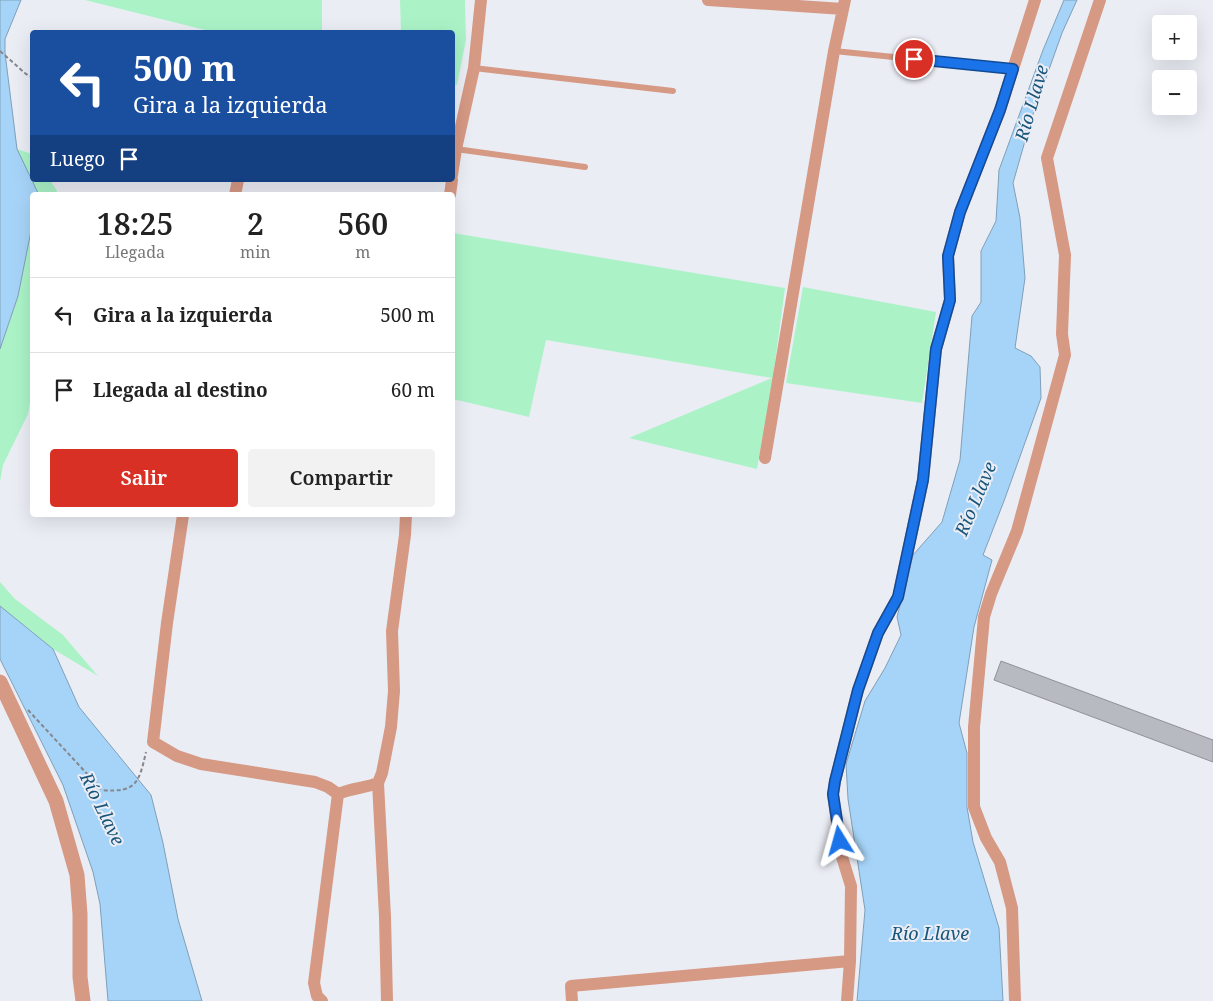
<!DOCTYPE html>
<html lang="es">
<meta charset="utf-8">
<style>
body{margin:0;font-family:"Noto Serif",serif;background:#f2f2f2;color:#222;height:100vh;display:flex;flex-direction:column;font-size:19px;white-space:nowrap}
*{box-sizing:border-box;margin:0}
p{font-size:16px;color:#767676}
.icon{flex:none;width:28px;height:28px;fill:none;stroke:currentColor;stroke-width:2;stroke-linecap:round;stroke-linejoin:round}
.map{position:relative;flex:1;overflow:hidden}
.side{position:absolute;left:30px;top:192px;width:425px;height:325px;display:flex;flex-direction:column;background:#fff;border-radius:5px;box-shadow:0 5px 20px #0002}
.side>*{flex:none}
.guide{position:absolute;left:30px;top:30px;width:425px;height:152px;border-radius:5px;box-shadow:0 5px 20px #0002;background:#1a4fa0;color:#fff;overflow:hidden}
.buttons{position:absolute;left:1152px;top:15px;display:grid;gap:10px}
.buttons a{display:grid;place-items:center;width:45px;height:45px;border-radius:5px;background:#fff;box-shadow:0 5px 20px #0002;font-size:25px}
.pin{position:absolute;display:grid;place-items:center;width:42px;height:42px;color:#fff;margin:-21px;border:2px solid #fff;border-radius:50%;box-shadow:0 1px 5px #0007}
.me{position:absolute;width:55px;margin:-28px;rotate:352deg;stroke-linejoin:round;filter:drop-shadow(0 0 4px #0008)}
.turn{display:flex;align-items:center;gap:18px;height:105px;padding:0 20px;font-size:22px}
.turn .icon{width:65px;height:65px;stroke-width:2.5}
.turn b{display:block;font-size:35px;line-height:42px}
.then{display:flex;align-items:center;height:48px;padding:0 20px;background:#0003;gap:10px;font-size:19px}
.eta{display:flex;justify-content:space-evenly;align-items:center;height:85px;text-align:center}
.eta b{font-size:30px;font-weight:600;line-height:35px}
.action{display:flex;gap:10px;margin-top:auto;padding:10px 20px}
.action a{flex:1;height:58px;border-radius:5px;background:#d93025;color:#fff;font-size:20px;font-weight:600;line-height:58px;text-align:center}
.action a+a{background:#f2f2f2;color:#222}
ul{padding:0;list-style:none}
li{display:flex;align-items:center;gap:15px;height:75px;padding:0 20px;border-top:1px solid #e0e0e0}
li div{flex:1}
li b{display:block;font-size:19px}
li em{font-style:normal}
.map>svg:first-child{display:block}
</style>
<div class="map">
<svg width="1213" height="1001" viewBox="0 0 1213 1001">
<rect width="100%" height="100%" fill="#ebedf5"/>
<!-- green -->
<path fill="#abf3c7" d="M85 0H322V32H213Z
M400 0H465L466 40 457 85 453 84 452 32H401Z
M17 149 32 154V180H50L57 191V195H39Z
M32 226V390L28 414 3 465 0 482V349L18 296Z
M453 233 785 288 773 378 757 469 629 438 772 378 546 340 529 417 453 399Z
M803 287 936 312 922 403 786 383Z
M0 582 15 599 63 635 98 676 53 649 0 606Z"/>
<!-- water -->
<path fill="#a6d4f8" stroke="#7f9fb9" d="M0 0H21L5 39V53L17 149 39 195H32V226L18 296 0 349Z
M1064 0H1077L1062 33 1031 120 1013 183 1020 218 1025 278 1015 348 1031 356 1040 367 1041 398 1004 501 983 555 992 560 974 627 959 723 967 753V807L973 842 999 928 1003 1001H857L865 910 848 799 846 764 865 701 885 668 901 635 897 617 913 555 942 522 960 460 972 316 981 302V251L996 221 999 170 1043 50Z
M0 606 53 649 79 707 151 795 163 843 178 919 202 1001H108L100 904 93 872 63 785 0 659Z"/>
<!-- building -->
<path fill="#b8bac1" stroke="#8f9197" d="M1001 661 1213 740V762L994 680Z"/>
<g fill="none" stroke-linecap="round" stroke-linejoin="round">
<!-- path -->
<path stroke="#86878d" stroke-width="2" stroke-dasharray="4 2.5" stroke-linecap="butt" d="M0 51 26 74 32 77
M28 710 102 790C136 793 139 783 146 752"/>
<!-- service -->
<path stroke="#d69984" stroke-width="6" d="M834 51 1013 69
M474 68 673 91
M456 149 585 167"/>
<!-- minor -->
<path stroke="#d69984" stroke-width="12" d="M708 0 843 9
M452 175 456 149 474 68 481 0
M235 195 238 180
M450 195 452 180
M765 458 834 51 845 0
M183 515 167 623 153 742 177 756 201 764 315 782 328 787 338 794
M378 783 385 917 387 1001
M338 794C351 788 365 788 378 783L382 773 391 727 394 691 392 631 405 535 406 515
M322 1001 317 996 314 983 338 794
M572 1001 571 986 850 961
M847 1001 850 961 851 886 842 857 833 795 835 781 858 690 878 633 898 597 923 480 936 349 950 300 948 256 960 212 1000 110 1035 0
M1015 1001 1012 908 1000 862 986 838 974 807V727L984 617 991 594 1017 531 1065 355 1062 334 1065 255 1047 158 1100 0"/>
<!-- tertiary -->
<path stroke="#d69984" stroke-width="15" d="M0 682 56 801 77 875 80 914V977L83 1001"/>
</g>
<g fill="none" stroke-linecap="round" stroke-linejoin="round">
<defs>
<path id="route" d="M840 841 833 794 835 781 858 690 878 633 898 597 923 480 936 349 950 300 948 256 960 212 1000 110 1013 69 914 59"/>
</defs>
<!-- route casing -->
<use href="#route" stroke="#114b97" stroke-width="12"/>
<!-- route -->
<use href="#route" stroke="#1a73e8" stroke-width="9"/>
</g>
<g text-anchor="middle" stroke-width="4" stroke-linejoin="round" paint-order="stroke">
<!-- water labels -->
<g font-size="18" font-style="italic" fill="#18557b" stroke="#ebedf5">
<text transform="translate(1032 103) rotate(-74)" y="6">Río Llave</text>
<text transform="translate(976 499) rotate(-67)" y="6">Río Llave</text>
<text transform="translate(102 809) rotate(64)" y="6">Río Llave</text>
<text x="930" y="940">Río Llave</text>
</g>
</g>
</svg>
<div class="buttons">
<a>+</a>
<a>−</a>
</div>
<div class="pin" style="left:914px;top:59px;background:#d93025"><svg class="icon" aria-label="arrive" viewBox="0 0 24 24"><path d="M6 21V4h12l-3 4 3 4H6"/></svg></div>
<svg class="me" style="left:840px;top:841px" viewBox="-20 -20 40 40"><path d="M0-17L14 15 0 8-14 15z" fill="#1a73e8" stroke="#fff" stroke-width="4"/></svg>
<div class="guide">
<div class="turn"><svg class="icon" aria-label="left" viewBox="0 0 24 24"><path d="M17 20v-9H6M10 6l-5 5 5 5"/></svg><div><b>500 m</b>Gira a la izquierda</div></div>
<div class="then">Luego<svg class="icon" aria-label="arrive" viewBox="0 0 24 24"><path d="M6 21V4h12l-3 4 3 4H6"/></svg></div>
</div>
<section class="side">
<div class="eta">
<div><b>18:25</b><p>Llegada</p></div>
<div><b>2</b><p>min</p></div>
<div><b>560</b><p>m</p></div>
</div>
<ul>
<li><svg class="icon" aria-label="left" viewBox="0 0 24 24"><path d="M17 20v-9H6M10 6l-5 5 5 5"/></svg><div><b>Gira a la izquierda</b></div><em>500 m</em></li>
<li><svg class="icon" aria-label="arrive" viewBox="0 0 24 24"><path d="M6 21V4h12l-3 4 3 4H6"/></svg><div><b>Llegada al destino</b></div><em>60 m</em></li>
</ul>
<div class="action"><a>Salir</a><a>Compartir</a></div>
</section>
</div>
